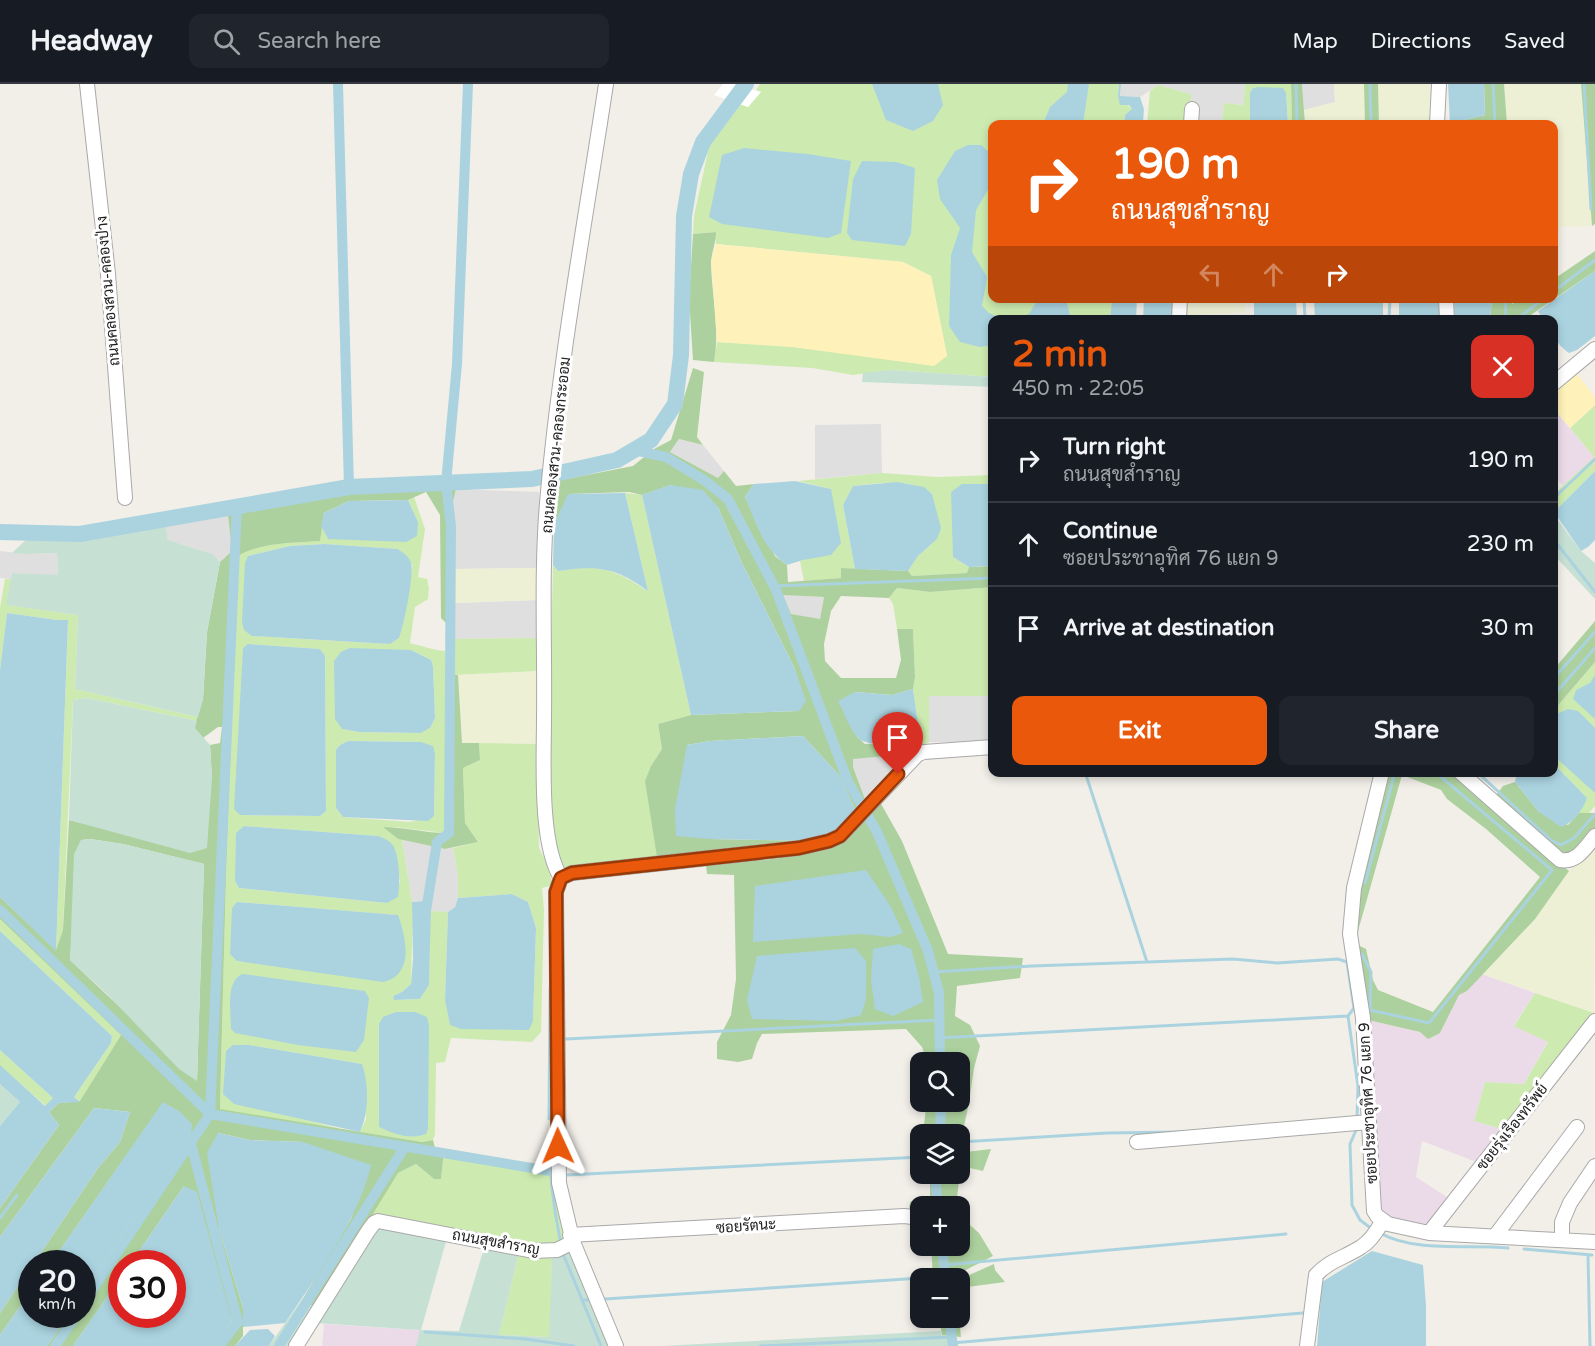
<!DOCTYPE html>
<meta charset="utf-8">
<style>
body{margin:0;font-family:"Varela Round",Sarabun,sans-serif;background:#20242c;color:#f1f3f6;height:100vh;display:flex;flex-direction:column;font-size:22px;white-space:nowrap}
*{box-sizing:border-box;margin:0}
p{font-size:20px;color:#9ea1a6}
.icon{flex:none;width:33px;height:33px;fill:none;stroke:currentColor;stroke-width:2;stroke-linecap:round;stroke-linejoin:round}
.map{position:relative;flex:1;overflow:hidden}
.sheet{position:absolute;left:988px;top:231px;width:570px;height:462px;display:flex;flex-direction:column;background:#171b24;border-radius:12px;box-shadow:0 3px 9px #0003}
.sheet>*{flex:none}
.hud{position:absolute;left:988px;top:36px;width:570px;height:183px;border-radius:12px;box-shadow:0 3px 9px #0003;background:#ea580c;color:#fff;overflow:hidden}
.controls{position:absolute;left:910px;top:968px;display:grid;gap:12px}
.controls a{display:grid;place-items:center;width:60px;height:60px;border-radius:12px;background:#171b24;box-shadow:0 3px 9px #0003;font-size:30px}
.speed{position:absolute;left:18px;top:1166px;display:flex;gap:12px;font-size:30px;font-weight:700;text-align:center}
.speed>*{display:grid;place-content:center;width:78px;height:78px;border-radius:50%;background:#171b24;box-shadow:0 3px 9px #0003;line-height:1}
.speed small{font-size:15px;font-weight:400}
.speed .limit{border:9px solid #d22;background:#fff;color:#111}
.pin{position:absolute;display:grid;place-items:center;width:51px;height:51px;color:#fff;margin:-62px -26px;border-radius:50% 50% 50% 0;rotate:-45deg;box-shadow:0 0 6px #0007}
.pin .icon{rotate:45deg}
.me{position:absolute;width:66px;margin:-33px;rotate:359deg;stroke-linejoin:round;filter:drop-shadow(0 0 4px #0008)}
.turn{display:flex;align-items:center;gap:21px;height:126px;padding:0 24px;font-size:27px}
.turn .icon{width:78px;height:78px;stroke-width:2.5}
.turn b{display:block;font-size:42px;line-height:51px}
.lanes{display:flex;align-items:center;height:57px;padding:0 24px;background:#0003;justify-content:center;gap:30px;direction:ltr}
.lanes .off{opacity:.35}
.round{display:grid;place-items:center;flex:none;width:63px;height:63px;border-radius:12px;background:#20242c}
.overview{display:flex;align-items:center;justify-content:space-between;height:102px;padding:0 24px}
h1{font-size:36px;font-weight:700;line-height:45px;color:#ea580c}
.button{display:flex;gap:12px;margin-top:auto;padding:12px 24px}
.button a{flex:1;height:69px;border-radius:12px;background:#ea580c;color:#fff;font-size:24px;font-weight:700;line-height:69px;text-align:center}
.button a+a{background:#20242c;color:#f1f3f6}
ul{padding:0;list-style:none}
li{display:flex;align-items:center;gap:18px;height:84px;padding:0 24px;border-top:2px solid #363941}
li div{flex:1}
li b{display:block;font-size:22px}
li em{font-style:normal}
header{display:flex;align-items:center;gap:36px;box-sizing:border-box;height:84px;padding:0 30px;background:#171b24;border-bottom:2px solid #363941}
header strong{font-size:28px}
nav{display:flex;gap:33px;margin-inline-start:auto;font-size:21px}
.search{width:420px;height:54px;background:#20242c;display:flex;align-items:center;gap:15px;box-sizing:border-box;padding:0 21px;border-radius:12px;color:#9ea1a6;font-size:22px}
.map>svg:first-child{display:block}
</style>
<header>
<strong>Headway</strong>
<div class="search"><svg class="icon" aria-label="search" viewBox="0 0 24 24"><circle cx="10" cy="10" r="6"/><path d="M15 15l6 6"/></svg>Search here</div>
<nav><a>Map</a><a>Directions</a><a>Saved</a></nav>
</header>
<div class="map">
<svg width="1595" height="1262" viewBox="0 0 1595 1262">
<rect width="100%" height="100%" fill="#f2efe9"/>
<!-- residential -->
<path fill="#e0dfdf" d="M1121 0H1245L1243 21 1224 19 1222 40H1191V10L1158 1 1140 13 1120 12Z
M1302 0H1334L1335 18 1304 26Z
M881 340 882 389 815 395V341Z
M679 355 703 361 724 387 718 394 670 368Z
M456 405 539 408V484L454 485 453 418Z
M228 431 232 467 220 478 213 470 168 456 165 439Z
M0 467 27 470 57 469 58 492 12 489 11 495 0 494Z
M783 511 824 513 820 536 791 530Z
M538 516V554L454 555 455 519Z
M929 612H993V658H929Z
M906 671 866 718 853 683V674Z
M402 756 445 765 453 764 458 792V814L455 823 448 828 430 827 431 821 424 817 412 818Z"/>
<!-- industrial -->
<path fill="#ebdbe8" d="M1554 325 1594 373 1563 402 1554 391Z
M1482 890 1535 909 1514 941 1548 957 1524 1000 1485 998 1474 1037 1505 1046 1479 1079 1422 1057 1416 1093 1450 1115 1428 1145 1395 1140 1377 1125 1368 936 1420 948 1440 949 1459 911 1467 907Z
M324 1240 421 1246 416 1262H322Z"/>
<!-- farmland -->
<path fill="#eef0d5" d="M1334 0H1364L1365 40H1305L1304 26 1335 18Z
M1378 0H1430L1433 40H1379Z
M1504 0H1581L1592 142 1554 143V40H1507Z
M1183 215H1245V228L1182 232Z
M539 484 538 516 455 519 454 485Z
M537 587V660L462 659 458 591Z
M1595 759 1594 929 1482 890 1535 835 1569 787Z"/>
<!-- grass -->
<path fill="#cdebb0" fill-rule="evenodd" d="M760 0H1119L1118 12 1133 26 1125 31V40H993V214L1112 215 1110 235 993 236V293L891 286 853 291 812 284 714 278 717 258 947 272 931 192 903 178 716 160 715 148 693 150 694 132 709 63 741 20 748 23 761 8 756 6Z
M1245 0H1291L1292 40H1288L1286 9H1250V40H1222L1224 19 1243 21Z
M1158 1 1191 10V40H1147L1150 7Z
M1595 321V387L1554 428V410L1594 373 1570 344Z
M882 389 938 393 993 391V400H962L953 473 969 483 968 489 912 492 908 487 918 472 937 455 932 410C911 393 878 400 853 402L843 421 855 485 841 484V494L804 497 800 477 803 476 831 405 798 397Z
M625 409 642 411 691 631 658 640 662 665 651 682 667 775 567 785 560 779 554 762 549 647 553 481 558 487C598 480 613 484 648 507Z
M414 413 425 445 418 493 427 495 429 504 428 515 415 523 410 559C423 562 432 566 445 567L447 657 445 749 395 743H384L398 755 402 756 413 824 411 900 402 908 393 912 395 916 420 915 429 901 430 827 448 828 445 916 533 937 536 844 528 818 512 810 458 814V792L453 764 478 758 465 739 463 684 480 676 479 659 537 660 539 764 546 778 553 801 542 804 544 826 541 948 532 958 451 954 445 978 436 979 435 1050 433 1056 422 1058 360 1048 366 1035 362 980 249 961H233L292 1032 341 1045 220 1026 226 791 238 471C261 458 293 459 320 457L321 442 328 455 418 438 408 416ZM325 460 398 465 412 481 399 554 390 560 252 552 248 472 290 462ZM248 560 319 565 325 572 326 727 320 732 240 731ZM411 566 431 576 433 582 435 634 430 644 421 649 359 648 342 645ZM348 657 421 658 435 671 434 732 410 738 343 733 336 724V666L340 661ZM244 742 378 752C399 761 397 777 400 798L387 819 239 804 235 797ZM237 818 250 819 397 831 254 879 237 877Z
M5 495H11L7 521 78 531 75 605 198 633 197 637 87 614 73 616 63 846 56 867 68 536H57L7 529 0 586V524Z
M993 503V612H929V658L915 665 918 640 913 605 915 593 913 545H897L893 520 889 514 897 504 930 508Z
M538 554 537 587 453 591 454 555Z
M1595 578V722L1589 729H1579L1587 714 1554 680V626Z
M0 835 121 951 80 1018 74 1013 111 959 112 952 0 847Z
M1535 909 1594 929 1505 1046 1474 1037 1485 998 1524 1000 1548 958 1514 942Z
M0 966 53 1014 46 1022 0 982Z
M444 1067 555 1086 564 1158 555 1162 532 1163 365 1140 398 1089 416 1080 434 1095 441 1094Z
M519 1169 556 1170 552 1175 550 1253 499 1251Z"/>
<!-- forest -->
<path fill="#add19e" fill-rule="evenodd" d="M1291 0H1302L1305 40H1292Z
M1364 0H1378L1379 40H1365Z
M1484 0H1504L1507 40H1448L1485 31Z
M1581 0H1595V140L1592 142Z
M716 148C716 160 711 169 711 180 712 213 720 245 714 278L693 276 689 213 693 150Z
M1595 167V187L1525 235 1490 236 1492 215H1511L1512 220 1524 215 1554 214V195Z
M693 284 704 288 697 353 703 361 679 355 670 368 718 394 724 387 736 402 754 400 745 413 775 472 787 481 788 498 841 494V484L908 487 912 492 967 489 969 483 993 482V503L930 508 897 504 889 514 841 512 831 527 824 560 825 577 841 594H896L901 576 897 545H913L915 593 913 605 892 611 855 608 857 653 865 660 908 658 909 670 853 675V683L866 718 856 727 839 691 803 652 710 657 687 661 710 755 818 757 667 775 657 773 645 697 651 682 662 665 658 640 691 631 799 627 795 585 741 477 718 423 671 401 642 411 629 408 569 410 554 441 556 397 633 382 654 365 671 356ZM783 511 824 513 820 535 791 530Z
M439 403 456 405 453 418 454 547 441 534 440 431 426 408 408 416 349 417 324 429 320 457C294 459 261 458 238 472L226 791 220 1025 422 1058 433 1056 435 1064 444 1067 441 1095H434L416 1080 398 1089 314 1226 305 1211 351 1135 354 1126 303 1058 250 1056 218 1049 219 1145 243 1224V1252L235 1262H213L232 1237 184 1102 131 1179H122L121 1193 73 1262H47L69 1230H82L83 1210 191 1050 163 1019 51 1179H34L98 1084 120 1058 130 1028 94 1024 0 1153V1124L59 1041 49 1028 59 1019 80 1017 121 951 0 835V813L56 866 63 846 69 736 94 742 212 694 210 661 220 659 222 643H218L203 654 194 644 203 615 207 548 220 478 232 467 228 431C297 411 367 405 439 403ZM90 755 123 760 204 780 197 996 70 876 81 756Z
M1595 537V578L1554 626V585Z
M453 591H458L462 659H479L480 676 463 684 465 739 478 758 445 765 398 755 383 743C406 743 429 750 452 749Z
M1387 689H1455L1569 787 1535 835 1467 907 1459 911 1440 949 1428 955 1420 948 1368 936 1355 863 1360 862 1366 865 1373 896 1378 906 1433 928 1540 793 1486 745 1447 715 1441 706 1402 691 1358 847C1352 794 1373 739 1387 689Z
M1515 698 1539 728 1568 741 1579 729H1595V749L1569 774 1493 715 1503 702Z
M880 718 902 757 948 870 1023 874 1020 894 957 902 955 932 970 941 980 962 974 984 969 1019 961 1056 966 1068 991 1065 983 1087 961 1082 960 1085V1050H923L926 1023C906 1008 911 1005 915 983L921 980V1017H960V978H925L927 977 922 963 906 945 762 950 757 959 752 975 738 978 717 975V958L731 931 736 895 734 791 707 790 706 781C746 777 822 776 853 749 863 740 871 728 880 718Z
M930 1089H960L956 1122H921V1139L908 1136 910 1118 930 1112Z
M960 1132 979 1149 993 1172 956 1191 959 1194H933L931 1161H960Z
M994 1180 995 1186 1005 1198 960 1204V1195Z
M31 1183V1207L0 1251V1229Z
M939 1233H959L961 1253 942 1251Z"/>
<!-- wetland -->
<path fill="#c6e0d4" d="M891 286 993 293V303L862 298 863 289Z
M1554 431 1581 467 1595 479V515L1554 471Z
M165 439 168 456 213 470 220 478 207 548 203 615 198 633 75 605 78 531 6 521 12 489 58 491 57 469 27 470 12 469 28 454C75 455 119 448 165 439Z
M87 614 197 637 195 644 210 661 212 694 207 764 190 769 69 736 73 616Z
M90 755 123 760 204 780 197 997 179 985 107 910 70 876 74 770 81 756Z
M0 1000 20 1018 0 1042Z
M389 1143 447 1154 421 1246 459 1247 485 1161 519 1169 499 1251 549 1253 552 1175 556 1170 569 1166 610 1262H416L420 1246 316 1239 372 1149 379 1144Z
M305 1211 314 1226 291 1262H269Z
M941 1247 942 1251 949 1252 951 1262H662Z"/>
<!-- sand -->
<path fill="#fff1ba" d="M716 160 903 178 931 192 947 272 934 282 792 263 717 258 711 177Z
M1574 286 1595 313V321L1570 344 1554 325V304Z"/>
<!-- water -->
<path fill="#aad3df" d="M872 0H938L943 21 933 37 913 47 886 36Z
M1068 0H1089L1083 40H1043L1050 23 1067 8Z
M1119 0H1121L1120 12 1140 13 1144 25 1143 38 1125 40V31L1132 25 1129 21H1120L1118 12Z
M1448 0H1484L1485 31 1450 40Z
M1257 3 1283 4 1286 9 1288 40H1250V9L1252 5Z
M968 61H981L993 72 992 99 976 126 972 168 987 193 982 222 989 229 1003 235 993 236V261L980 263 960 258 949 242 951 171 960 144 940 115 937 96 955 67Z
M744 64 808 70 851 77 841 149 828 154 722 140 709 133 722 71Z
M862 77 896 78 915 84 911 150 905 162 852 156 847 149 853 95Z
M1595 187V252L1577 266 1569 269C1555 259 1554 252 1554 236L1543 235 1538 227Z
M1038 215H1066L1070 231 1066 235H1011L1029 230Z
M1112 215H1137L1136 235H1110Z
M1144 215H1173L1172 235 1143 236Z
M1254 215H1296L1297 235H1254Z
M1314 215H1383V235H1315Z
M1399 215H1439L1442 235 1399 236Z
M1454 215H1492L1490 235H1455Z
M1595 387V456L1588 463 1581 467 1554 428Z
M795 397 831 405 841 459 831 471 803 476 787 481C762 463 757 441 745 413L754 400Z
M897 398 924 403 932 410 941 444 937 455 918 472 908 487 855 485 843 421 853 402Z
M962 400H993V482L969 483 953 473 951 408Z
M670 401 703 406 718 423 741 477 795 585 806 617 799 627 691 631 642 411Z
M625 409 648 507C616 483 596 481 558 487L553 481 554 441 568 410Z
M408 416 418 438 417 452 406 458 328 455 321 442 324 429 349 417Z
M325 460 398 465C403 469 409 472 411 479 414 493 404 540 399 554L390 560 252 552 244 546 242 538 245 479 248 472 290 462Z
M7 529 57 536H68L56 867 0 813V586Z
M248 560 320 565 325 572 326 727 320 732 240 731 234 725 243 564Z
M350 564 411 566 431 576 433 582 435 634 430 644 421 649 359 648 342 645 335 635 334 577 341 568Z
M1595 591V635L1573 615 1576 606 1590 599Z
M913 605 918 640 916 657C903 659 868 663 859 655 850 646 844 628 838 617L855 608 892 611Z
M1568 625 1578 627 1595 644V709L1554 672V631Z
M803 652 839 691 856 727 837 750 818 757 710 755 676 752 675 725 687 661 710 657Z
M348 657 421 658 433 662 435 671 434 732 428 737 343 733 336 724V666L340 661Z
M1554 680 1587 714C1583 726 1573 739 1561 743L1539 728 1515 698 1517 689 1554 688Z
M244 742 378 752C384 754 391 757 394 763 400 777 400 798 398 813L387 819 239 804 235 797 236 749Z
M866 786 891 823 903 849 890 853 861 850 753 858 755 802Z
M512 810 528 818 536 844 533 937 529 946 461 945 450 941 445 916 448 828 455 823 458 814Z
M424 817 431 821 429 901 420 915 394 916 393 912 402 908 411 900 413 875 412 818Z
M237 818 398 831C403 844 410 871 402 884 398 893 391 896 383 898L237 877 230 870 232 824Z
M0 847 112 952 111 959 74 1013 80 1018 59 1019 49 1028 59 1041 0 1124V1042L20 1018 0 1000V981L45 1022 53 1014 0 966Z
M899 860 911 865 919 893 923 918 893 932 875 925 871 896 873 865Z
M855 864 866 877V915L861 931 836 937 752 935 747 916 757 872Z
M243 890 365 907 369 914 364 956 356 968 298 961 235 949 231 945C231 929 225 896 243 890Z
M396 928H415L427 933 429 941 428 1045 426 1050C409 1056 394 1050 379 1043V940L383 933Z
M233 961H249L362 980C369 1000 369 1029 360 1048L234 1020 223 1010 226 967Z
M163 1018 179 1027 192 1040 191 1050 83 1210 82 1179H51Z
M94 1024 130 1028 120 1058 98 1084 34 1179H32L31 1183 0 1229V1153Z
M218 1049 250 1056 303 1058 371 1081C359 1135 316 1193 285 1239L243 1243V1224L219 1145 207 1069Z
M184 1102 197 1108 232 1237 213 1262H73L121 1193 122 1230H172V1179H131Z
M1372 1167 1423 1181 1426 1222V1262H1317L1322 1198Z
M31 1207 32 1230H69L47 1262H0V1251Z
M268 1245 275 1252 269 1262H235L250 1246Z"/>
<!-- pier -->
<path fill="#fff" d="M723 0H733L761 8 748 23 714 11Z"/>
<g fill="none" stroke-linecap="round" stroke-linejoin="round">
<!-- stream -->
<path stroke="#aad3df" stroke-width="3" d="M1296 0 1297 40
M1370 0 1371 40
M1493 0 1495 40
M1584 0 1591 125
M1554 207 1595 176
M1304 214 1305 236
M1505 214 1506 236
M1389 236 1390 214
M1516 236 1544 214
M1554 414 1595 375
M1554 458 1558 461 1595 508
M773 502 993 494
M1554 594 1595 548
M1554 611 1595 564
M1085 688 1147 878
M1477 688 1551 756 1561 761 1574 754 1595 730
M1483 694 1488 688
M1365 799 1395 688
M1362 870 1371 888 1370 926 1429 939 1552 786 1435 688
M933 888 1032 882 1233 875 1277 879 1338 875 1347 878 1354 924 1348 932 1358 1002 1357 1034
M939 954 1348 932
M566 955 939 936
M549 1035 550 904
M1357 1044 1350 1060 1352 1121 1360 1136 1372 1145
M549 1051C549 1086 553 1121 560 1155
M960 1058 1107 1049 1180 1048
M567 1091 921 1073
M0 1134 17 1111
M1380 1149C1416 1169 1469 1160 1508 1164
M1524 1165 1592 1171
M1588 1171 1590 1262
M564 1172 601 1262
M944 1181 1286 1150
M922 1194 945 1192
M605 1215 921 1194
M582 1216H589
M425 1248 525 1255 574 1262
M952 1259 1303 1229
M760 1262 951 1253"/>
<!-- canal -->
<path stroke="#aad3df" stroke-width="10" d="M338 0 349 403
M634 366 666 373 704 396 728 415 776 506 848 698 877 748 928 867 939 909 940 978
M0 826 210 1030 550 1087
M425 833 437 758 449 749 451 442 446 399 457 280 468 0
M940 1050 941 1017
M191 1060 238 1238 219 1262
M937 1089 936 1102 938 1122
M942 1161 945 1194
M82 1221 210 1030 237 422
M949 1233 953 1262
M55 1262 77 1230
M279 1262 404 1064"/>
<!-- river -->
<path stroke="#aad3df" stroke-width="16" d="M0 448 80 450 349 403 532 395 617 376 651 356 675 320 681 271 684 132 691 90 703 58 746 0"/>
<defs>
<path id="minor" d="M87 0 108 190 125 414
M1191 40 1192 25
M1437 40 1439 0
M1446 214 1447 236
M1179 236 1180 214
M1554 299 1595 265
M1382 688 1354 804 1350 850 1363 934 1374 1127 1377 1132 1388 1140 1429 1149 1595 1158
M1460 688 1560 776C1577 779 1585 764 1595 752
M561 794C539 759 544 675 544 633 545 562 541 490 547 419 559 279 585 139 606 0
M1137 1058 1369 1038
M1429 1149 1595 937
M570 1151 904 1132 921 1134
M1495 1152 1577 1043
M1562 1156V1138L1570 1119 1595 1082
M573 1158 616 1262
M296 1262 368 1147 374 1139 378 1137 533 1167 557 1166 573 1158 559 1099 556 808 561 794 572 789 799 764 829 757 840 752 918 670 924 668 993 663
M1307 1262 1316 1191C1328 1177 1346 1173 1361 1163 1371 1157 1377 1147 1382 1138"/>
</defs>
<!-- minor casing -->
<use href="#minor" stroke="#a9a9a9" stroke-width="16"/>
<!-- minor -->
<use href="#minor" stroke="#fff" stroke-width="14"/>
</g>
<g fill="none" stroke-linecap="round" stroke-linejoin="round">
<defs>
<path id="route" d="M558 1062 556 808 561 794 572 789 799 764 829 757 840 752 898 690"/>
</defs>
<!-- route casing -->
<use href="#route" stroke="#983908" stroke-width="15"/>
<!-- route -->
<use href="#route" stroke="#ea580c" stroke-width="10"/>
</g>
<g text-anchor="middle" stroke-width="6" stroke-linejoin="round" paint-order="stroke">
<!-- street labels -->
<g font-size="15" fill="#222" stroke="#fff">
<text transform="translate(108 207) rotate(-95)" y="5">ถนนคลองสวน-คลองป่าง</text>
<text transform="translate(556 361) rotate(-84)" y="5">ถนนคลองสวน-คลองกระออม</text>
<text transform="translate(1368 1019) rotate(-93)" y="5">ซอยประชาอุทิศ 76 แยก 9</text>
<text transform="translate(1512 1043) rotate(-52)" y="5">ซอยรุ่งเรืองทรัพย์</text>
<text transform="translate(746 1142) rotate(-4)" y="5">ซอยรัตนะ</text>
<text transform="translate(496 1158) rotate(10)" y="5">ถนนสุขสำราญ</text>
</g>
</g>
</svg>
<div class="controls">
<a><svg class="icon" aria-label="search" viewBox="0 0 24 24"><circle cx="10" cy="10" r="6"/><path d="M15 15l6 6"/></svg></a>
<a><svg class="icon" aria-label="layers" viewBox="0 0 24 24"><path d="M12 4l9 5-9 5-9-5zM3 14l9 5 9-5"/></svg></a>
<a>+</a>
<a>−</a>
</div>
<div class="speed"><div>20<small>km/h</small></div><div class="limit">30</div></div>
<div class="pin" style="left:898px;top:690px;background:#d93025"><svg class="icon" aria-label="arrive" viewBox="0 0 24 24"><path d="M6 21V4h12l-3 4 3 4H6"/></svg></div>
<svg class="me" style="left:558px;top:1062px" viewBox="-20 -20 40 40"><path d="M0-17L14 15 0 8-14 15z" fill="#ea580c" stroke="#fff" stroke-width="4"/></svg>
<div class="hud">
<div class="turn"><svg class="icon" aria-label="right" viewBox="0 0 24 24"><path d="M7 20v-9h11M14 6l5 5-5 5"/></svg><div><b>190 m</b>ถนนสุขสำราญ</div></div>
<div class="lanes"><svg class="icon off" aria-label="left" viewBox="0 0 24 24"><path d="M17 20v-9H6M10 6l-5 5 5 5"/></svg><svg class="icon off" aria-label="ahead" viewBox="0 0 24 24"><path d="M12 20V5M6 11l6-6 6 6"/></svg><svg class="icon" aria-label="right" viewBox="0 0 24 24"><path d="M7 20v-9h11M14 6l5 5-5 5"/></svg></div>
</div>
<section class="sheet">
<div class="overview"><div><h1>2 min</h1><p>450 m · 22:05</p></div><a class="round" style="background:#d93025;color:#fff"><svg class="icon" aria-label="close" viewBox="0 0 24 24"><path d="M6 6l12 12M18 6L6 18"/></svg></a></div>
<ul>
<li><svg class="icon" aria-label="right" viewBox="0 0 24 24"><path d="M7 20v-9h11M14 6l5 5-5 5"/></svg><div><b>Turn right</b><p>ถนนสุขสำราญ</p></div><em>190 m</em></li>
<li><svg class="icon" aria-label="ahead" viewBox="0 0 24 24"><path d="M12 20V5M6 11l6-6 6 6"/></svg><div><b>Continue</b><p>ซอยประชาอุทิศ 76 แยก 9</p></div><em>230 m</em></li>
<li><svg class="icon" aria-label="arrive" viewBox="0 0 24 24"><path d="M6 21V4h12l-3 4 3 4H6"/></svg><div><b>Arrive at destination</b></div><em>30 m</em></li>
</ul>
<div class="button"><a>Exit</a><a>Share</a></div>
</section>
</div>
